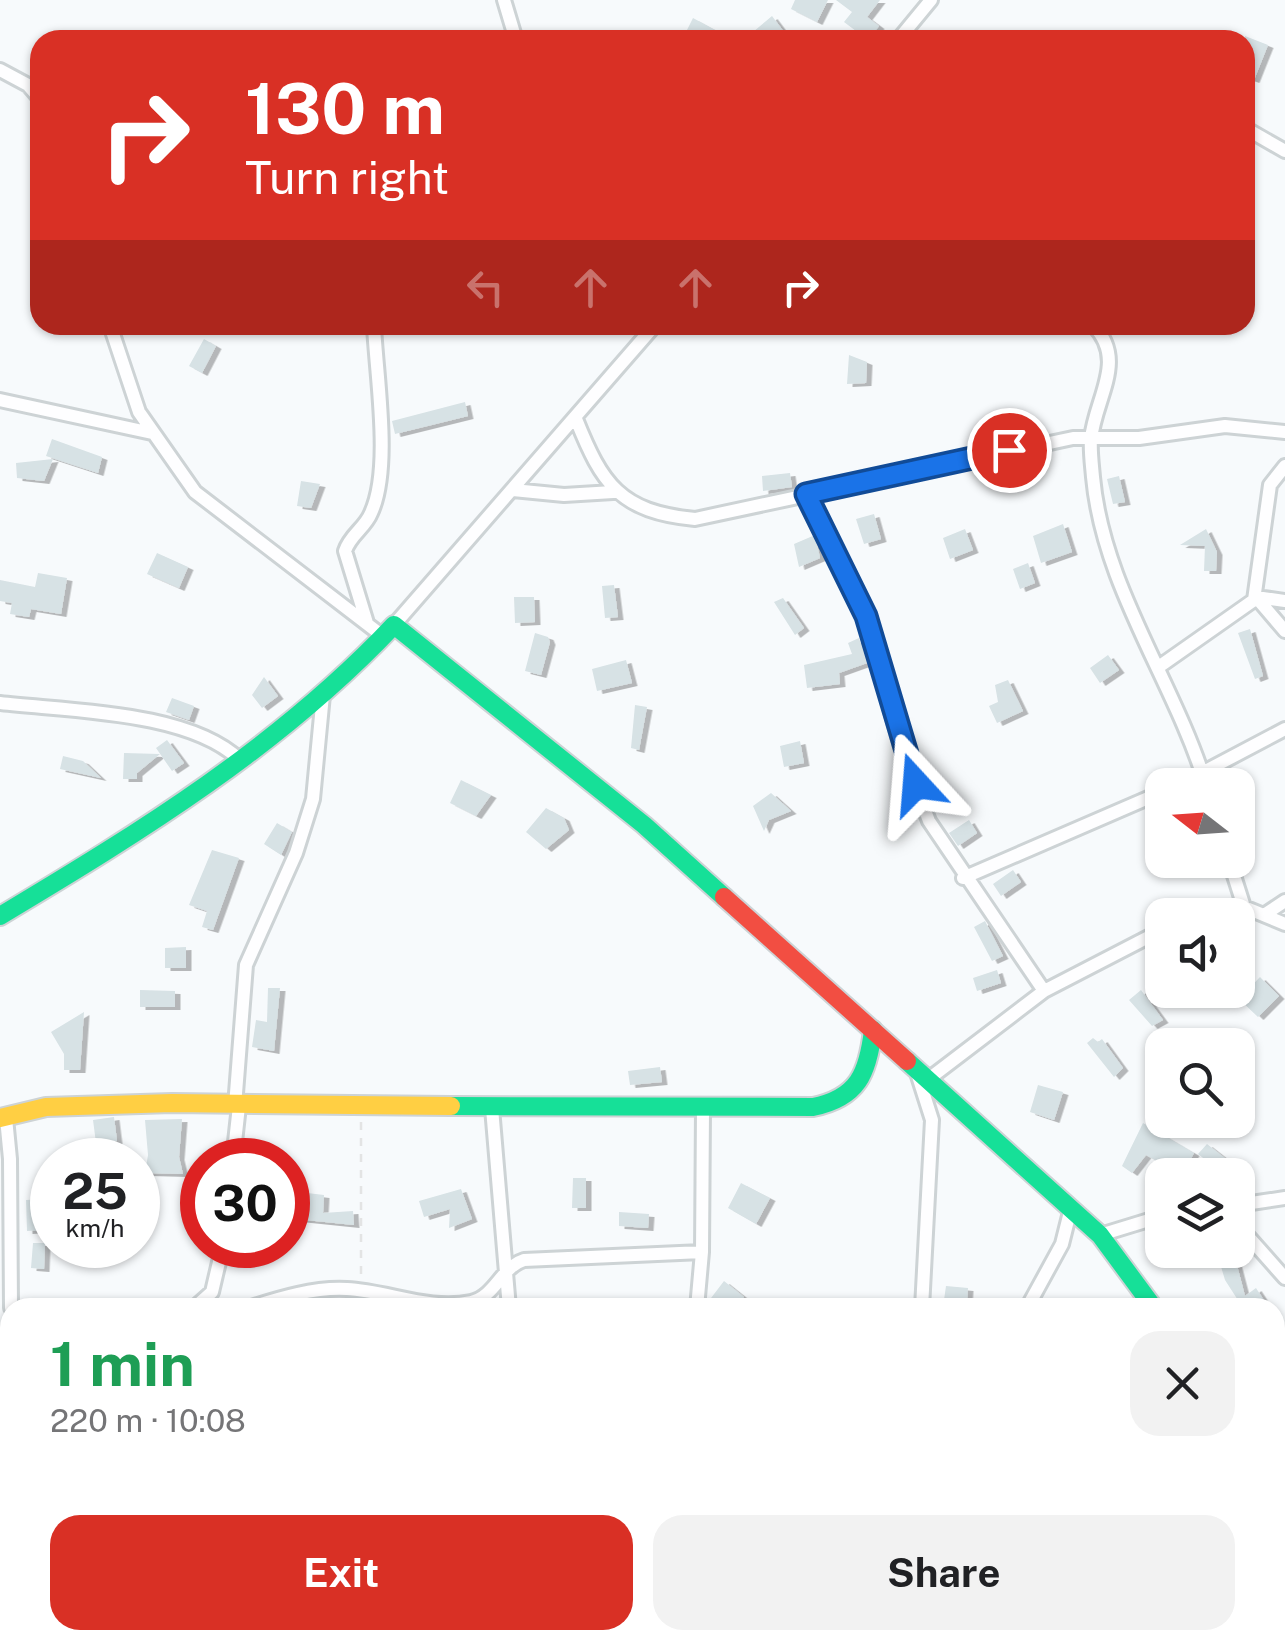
<!DOCTYPE html>
<meta charset="utf-8">
<style>
body{margin:0;font-family:"Public Sans",sans-serif;background:#f2f2f2;color:#202124;height:100vh;display:flex;flex-direction:column;font-size:38px;white-space:nowrap}
*{box-sizing:border-box;margin:0}
p{font-size:32px;color:#757577}
.icon{flex:none;width:55px;height:55px;fill:none;stroke:currentColor;stroke-width:2;stroke-linecap:round;stroke-linejoin:round}
.map{position:relative;flex:1;overflow:hidden}
.drawer{position:absolute;left:0px;top:1298px;width:1285px;height:352px;display:flex;flex-direction:column;background:#fff;border-radius:30px 30px 0 0;box-shadow:0 2px 8px #0004}
.drawer>*{flex:none}
.guide{position:absolute;left:30px;top:30px;width:1225px;height:305px;border-radius:30px;box-shadow:0 2px 8px #0004;background:#d93025;color:#fff;overflow:hidden}
.needle{width:65px;rotate:287deg}
.buttons{position:absolute;left:1145px;top:768px;display:grid;gap:20px}
.buttons a{display:grid;place-items:center;width:110px;height:110px;border-radius:20px;background:#fff;box-shadow:0 2px 8px #0004;font-size:50px}
.speed{position:absolute;left:30px;top:1138px;display:flex;gap:20px;font-size:50px;font-weight:700;text-align:center}
.speed>*{display:grid;place-content:center;width:130px;height:130px;border-radius:50%;background:#fff;box-shadow:0 2px 8px #0004;line-height:1}
.speed small{font-size:25px;font-weight:400}
.speed .limit{border:15px solid #d22;background:#fff;color:#111}
.pin{position:absolute;display:grid;place-items:center;width:85px;height:85px;color:#fff;margin:-42px;border:5px solid #fff;border-radius:50%;box-shadow:0 2px 10px #0007}
.me{position:absolute;width:110px;margin:-55px;rotate:341deg;stroke-linejoin:round;filter:drop-shadow(0 0 8px #0008)}
.turn{display:flex;align-items:center;gap:35px;height:210px;padding:0 50px;font-size:45px}
.turn .icon{width:130px;height:130px;stroke-width:2.5}
.turn b{display:block;font-size:70px;line-height:85px}
.lanes{display:flex;align-items:center;height:95px;padding:0 50px;background:#0003;justify-content:center;gap:50px;direction:ltr}
.lanes .off{opacity:.35}
.round{display:grid;place-items:center;flex:none;width:105px;height:105px;border-radius:30px;background:#f2f2f2}
.overview{display:flex;align-items:center;justify-content:space-between;height:170px;padding:0 50px}
h1{font-size:60px;font-weight:700;line-height:75px;color:#1e9e55}
.cta{display:flex;gap:20px;margin-top:auto;padding:20px 50px}
.cta a{flex:1;height:115px;border-radius:30px;background:#d93025;color:#fff;font-size:40px;font-weight:700;line-height:115px;text-align:center}
.cta a+a{background:#f2f2f2;color:#202124}
.map>svg:first-child{display:block}
</style>
<div class="map">
<svg width="1285" height="1648" viewBox="0 0 1285 1648">
<defs>
<filter id="shadow"><feDropShadow dx="5.5" dy="3" stdDeviation="0" flood-color="#0004"/></filter>
</defs>
<rect width="100%" height="100%" fill="#f7fafc"/>
<!-- building -->
<path fill="#d7e2e5" filter="url(#shadow)" d="M795 0H828L817 22 791 9Z
M836 0H880L867 17 879 26 868 40 844 22 852 12Z
M772 16 790 40H763L753 32Z
M693 18 717 31 712 40H682Z
M1245 36 1268 45 1254 80 1245 77Z
M204 339 216 346 202 373 189 366Z
M849 355 867 362 866 383 847 384Z
M465 402 468 416 395 434 392 421Z
M52 439 102 457 98 473 46 456Z
M53 459 44 481 17 478 16 463Z
M790 473 792 487 763 491 762 476Z
M1119 476 1125 502 1113 504 1107 479Z
M301 481 320 484 311 508 297 506Z
M874 514 881 539 864 544 856 519Z
M1063 524 1072 552 1041 563 1033 536Z
M965 529 973 550 950 559 943 538Z
M1206 529 1217 552 1216 571H1204L1205 546 1180 545Z
M815 535 820 558 799 567 794 544Z
M157 553 188 567 179 588 147 574Z
M1028 563 1035 583 1020 589 1013 569Z
M38 573 67 578 61 614 31 609 29 617 10 614 12 603 0 601V580L35 587Z
M614 585 618 617 605 618 602 586Z
M514 597H534L535 622 515 623Z
M783 598 804 628 795 635 774 602Z
M1250 629 1263 676 1255 679 1238 633Z
M535 633 548 637 550 642 541 675 525 671Z
M859 638 867 663 839 673 840 684 807 688 804 665 852 654 848 643Z
M1108 655 1119 670 1100 683 1090 668Z
M626 660 632 683 597 691 592 669Z
M264 677 278 696 262 708 252 695Z
M1008 680 1023 711 997 723 989 706 998 702 995 685Z
M172 698 194 706 189 720 166 712Z
M635 705 647 707 639 750 631 748Z
M167 740 184 763 172 771 156 748Z
M800 741 804 763 784 767 780 746Z
M124 753 160 754 137 773V779H123Z
M63 756 83 761 101 778 60 769Z
M461 780 491 795 476 816 450 803Z
M771 793 791 811 769 820 764 831 753 806Z
M546 808 564 818 569 830 546 849 526 832Z
M969 820 977 833 958 846 949 833Z
M277 823 292 832 281 855 264 844Z
M212 850 239 858 213 930 202 927 207 911 189 905Z
M1013 870 1021 882 1001 896 993 884Z
M985 921 1003 956 992 961 974 927Z
M186 947V968H165V948Z
M997 970 1001 983 977 991 973 978Z
M1260 977 1279 996 1258 1017 1239 999Z
M268 988H280L274 1051 252 1047 256 1020 267 1022Z
M140 990 175 991V1007H140Z
M1141 990 1163 1020 1152 1026 1129 1000Z
M84 1012 80 1070H64V1054L51 1032Z
M1093 1038 1098 1042 1102 1039 1123 1068 1114 1077 1087 1043Z
M660 1067 662 1082 630 1085 628 1071Z
M1038 1085 1063 1092 1054 1120 1030 1112Z
M114 1117 117 1141 96 1143 93 1120Z
M182 1119 179 1157 183 1174 145 1173 148 1155 145 1120Z
M1143 1123 1194 1153 1182 1175 1146 1155 1132 1173 1122 1166Z
M1207 1144 1226 1159 1217 1169 1198 1154Z
M573 1178H586V1208H572Z
M741 1183 770 1198 756 1224 728 1208Z
M461 1189 472 1219 449 1228 450 1209 424 1217 419 1201Z
M299 1192 324 1195 323 1213 353 1211 354 1225 296 1219Z
M42 1199 43 1230 27 1231 26 1200Z
M619 1212 649 1214 648 1228 619 1226Z
M33 1243H45L44 1269 31 1268Z
M1216 1250H1233L1245 1296 1256 1288 1269 1308H1243L1225 1280Z
M724 1281 744 1297 735 1308H714L708 1302Z
M946 1286 968 1288 967 1302 944 1300Z"/>
<g fill="none" stroke-linecap="round" stroke-linejoin="round">
<defs>
<path id="street" d="M504 0 516 40
M898 40 931 0
M0 70 28 85 40 99
M1245 128 1285 151
M110 325 139 412 195 492 384 637
M1093 325C1128 360 1095 398 1091 439 1090 451 1092 465 1093 477 1103 587 1174 681 1206 785
M0 400 152 433
M576 419C602 484 620 512 695 519L1073 438H1139L1225 426 1285 432
M513 490 564 495 613 492
M806 494 865 617 901 747 929 821 1044 991
M1256 597 1285 631
M1256 597 1285 601
M367 623 345 551C350 535 365 528 371 513 392 468 376 375 374 325
M394 625 655 325
M1160 666 1254 600 1270 485 1285 466
M0 703C69 711 189 711 240 760
M1179 785 1285 729
M1229 860 1244 907
M963 878 1162 792
M1267 913 1285 901
M1212 915 1244 907 1285 924
M918 1076 932 1120 922 1308
M926 1081 1044 991 1162 930
M235 1106 246 965 296 853 313 799 323 695
M492 1108 509 1308
M6 1118 10 1159 11 1308
M233 1160 239 1106
M1238 1205 1285 1198
M1238 1225 1285 1278
M1100 1235 1162 1216
M194 1308 212 1292 223 1245
M248 1308C279 1298 315 1287 347 1289 388 1291 430 1311 471 1302 496 1296 501 1267 524 1260L702 1252 703 1110
M697 1308 702 1252
M1027 1308 1062 1244 1071 1208
M0 1480 10 1469
M648 1648 653 1640"/>
<path id="fast" d="M0 916C142 831 280 746 394 625L644 825 724 897
M907 1061 1100 1235 1154 1308
M451 1106 813 1107C858 1098 868 1073 873 1030
M1275 1486 1285 1506"/>
<path id="slow" d="M0 1118 46 1107 172 1103 451 1106"/>
<path id="jam" d="M724 897 907 1061"/>
</defs>
<!-- street casing -->
<use href="#street" stroke="#cdd3d5" stroke-width="18"/>
<!-- fast casing -->
<use href="#fast" stroke="#cdd3d5" stroke-width="22"/>
<!-- slow casing -->
<use href="#slow" stroke="#cdd3d5" stroke-width="22"/>
<!-- jam casing -->
<use href="#jam" stroke="#cdd3d5" stroke-width="22"/>
<!-- path -->
<path stroke="#e3e4e4" stroke-width="2.5" stroke-dasharray="8 8" stroke-linecap="butt" d="M361 1274V1122"/>
<!-- street -->
<use href="#street" stroke="#fefeff" stroke-width="12"/>
<!-- fast -->
<use href="#fast" stroke="#16e098" stroke-width="18"/>
<!-- slow -->
<use href="#slow" stroke="#ffcf43" stroke-width="18"/>
<!-- jam -->
<use href="#jam" stroke="#f24e42" stroke-width="18"/>
</g>
<g fill="none" stroke-linecap="round" stroke-linejoin="round">
<defs>
<path id="route" d="M916 784 866 616 806 494 1009 450"/>
</defs>
<!-- route casing -->
<use href="#route" stroke="#114b97" stroke-width="25"/>
<!-- route -->
<use href="#route" stroke="#1a73e8" stroke-width="18"/>
</g>
</svg>
<div class="buttons">
<a><svg class="needle" viewBox="-14 -14 28 28"><path d="M0-13l5 13h-10z" fill="#e53935"/><path d="M0 13l5-13h-10z" fill="#757577"/></svg></a>
<a><svg class="icon" aria-label="sound" viewBox="0 0 24 24"><path d="M4 9h4l5-4v14l-5-4H4zM17 9q2 3 0 6"/></svg></a>
<a><svg class="icon" aria-label="search" viewBox="0 0 24 24"><circle cx="10" cy="10" r="6"/><path d="M15 15l6 6"/></svg></a>
<a><svg class="icon" aria-label="layers" viewBox="0 0 24 24"><path d="M12 4l9 5-9 5-9-5zM3 14l9 5 9-5"/></svg></a>
</div>
<div class="speed"><div>25<small>km/h</small></div><div class="limit">30</div></div>
<div class="pin" style="left:1009px;top:450px;background:#d93025"><svg class="icon" aria-label="arrive" viewBox="0 0 24 24"><path d="M6 21V4h12l-3 4 3 4H6"/></svg></div>
<svg class="me" style="left:916px;top:784px" viewBox="-20 -20 40 40"><path d="M0-17L14 15 0 8-14 15z" fill="#1a73e8" stroke="#fff" stroke-width="4"/></svg>
<div class="guide">
<div class="turn"><svg class="icon" aria-label="right" viewBox="0 0 24 24"><path d="M7 20v-9h11M14 6l5 5-5 5"/></svg><div><b>130 m</b>Turn right</div></div>
<div class="lanes"><svg class="icon off" aria-label="left" viewBox="0 0 24 24"><path d="M17 20v-9H6M10 6l-5 5 5 5"/></svg><svg class="icon off" aria-label="ahead" viewBox="0 0 24 24"><path d="M12 20V5M6 11l6-6 6 6"/></svg><svg class="icon off" aria-label="ahead" viewBox="0 0 24 24"><path d="M12 20V5M6 11l6-6 6 6"/></svg><svg class="icon" aria-label="right" viewBox="0 0 24 24"><path d="M7 20v-9h11M14 6l5 5-5 5"/></svg></div>
</div>
<section class="drawer">
<div class="overview"><div><h1>1 min</h1><p>220 m · 10:08</p></div><a class="round"><svg class="icon" aria-label="close" viewBox="0 0 24 24"><path d="M6 6l12 12M18 6L6 18"/></svg></a></div>
<div class="cta"><a>Exit</a><a>Share</a></div>
</section>
</div>
